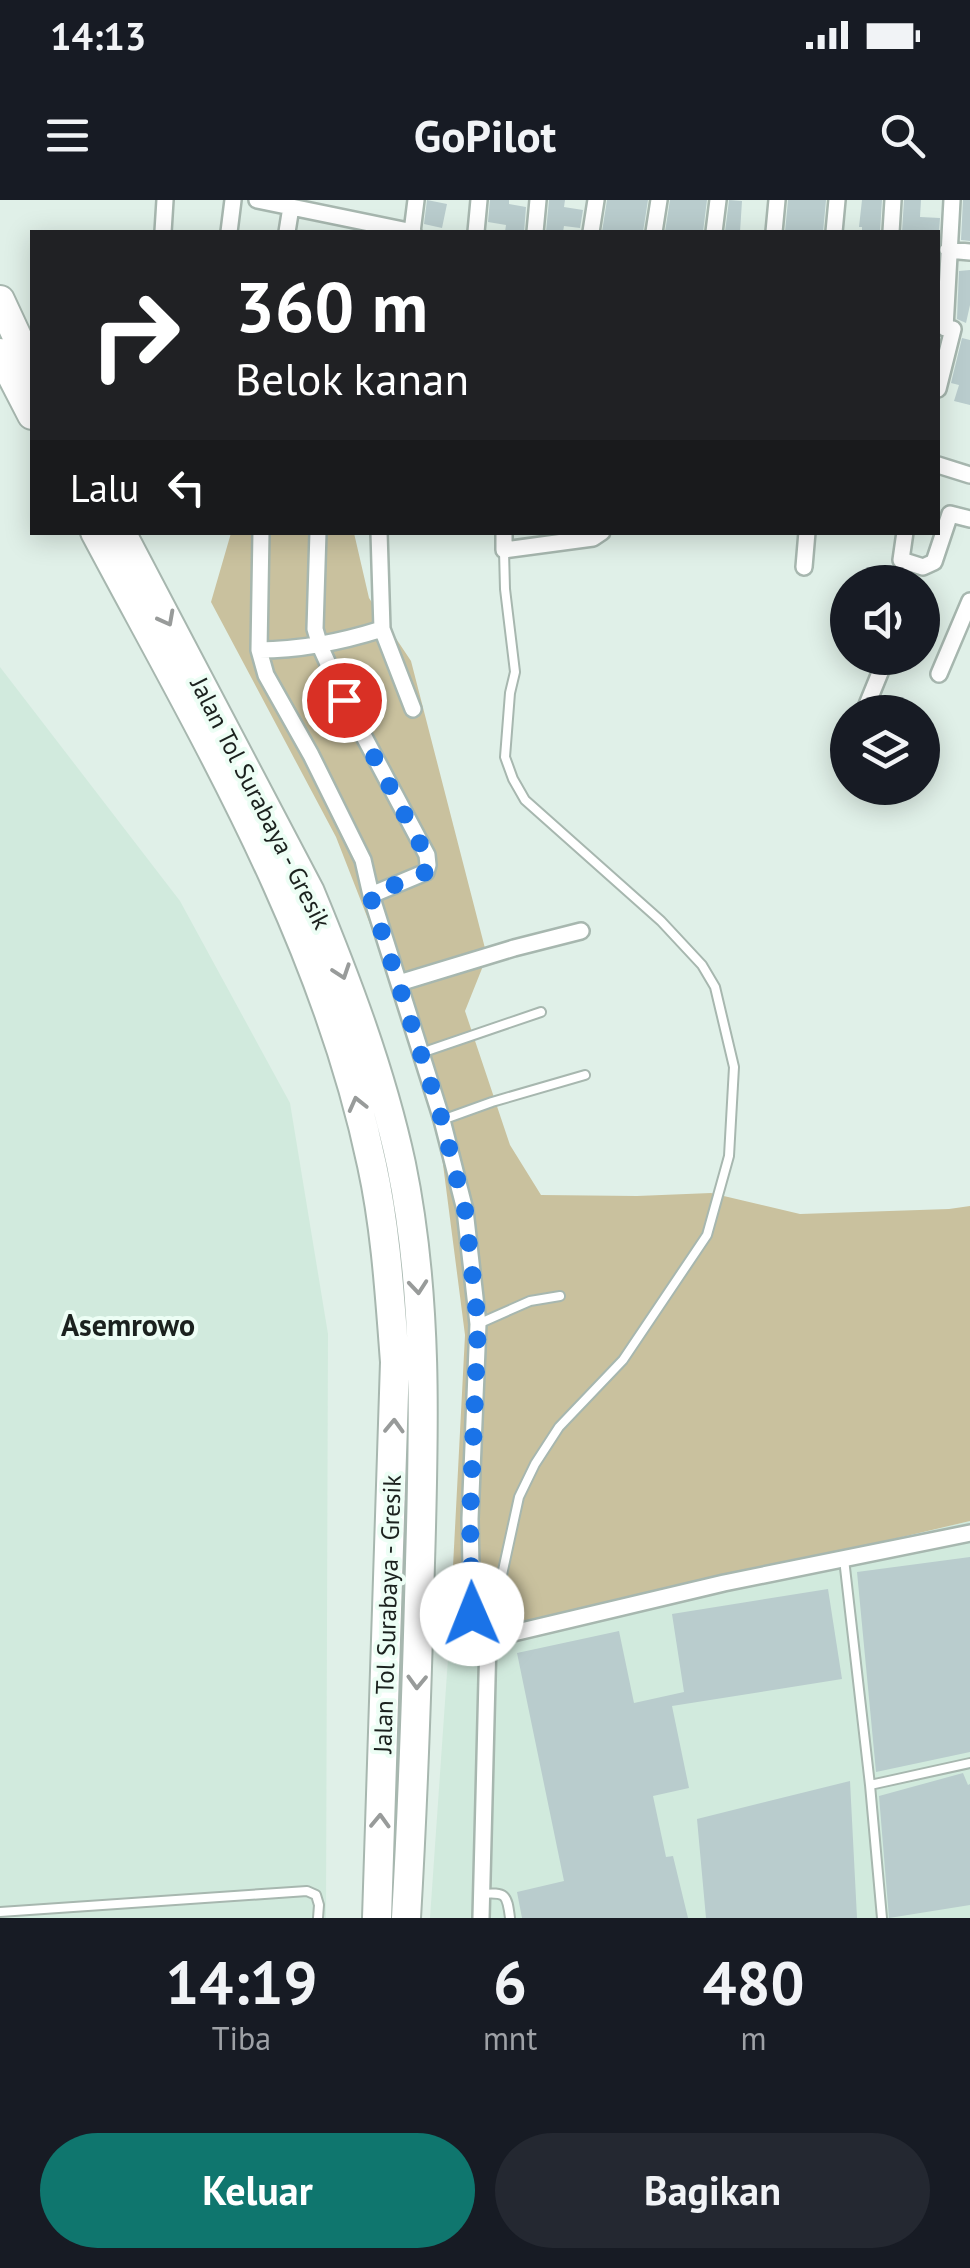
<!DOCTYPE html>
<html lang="id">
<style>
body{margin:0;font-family:"PT Sans",sans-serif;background:#242831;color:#f1f3f6;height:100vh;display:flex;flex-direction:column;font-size:38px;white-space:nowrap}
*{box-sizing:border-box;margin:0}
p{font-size:32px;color:#9ea1a6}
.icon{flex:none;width:55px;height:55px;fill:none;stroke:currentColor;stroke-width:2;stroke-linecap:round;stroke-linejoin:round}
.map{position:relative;height:1718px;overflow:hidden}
.drawer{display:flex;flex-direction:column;background:#171b24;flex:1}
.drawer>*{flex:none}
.hud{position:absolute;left:30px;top:30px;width:910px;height:305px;border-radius:0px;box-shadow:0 5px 25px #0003;background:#202124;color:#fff;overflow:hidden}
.fabs{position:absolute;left:830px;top:365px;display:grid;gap:20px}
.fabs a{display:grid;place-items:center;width:110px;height:110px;border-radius:50%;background:#171b24;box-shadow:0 5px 25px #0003;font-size:50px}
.pin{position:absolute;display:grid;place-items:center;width:85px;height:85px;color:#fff;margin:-42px;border:5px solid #fff;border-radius:50%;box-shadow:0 2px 10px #0007}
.me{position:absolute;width:110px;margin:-55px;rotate:359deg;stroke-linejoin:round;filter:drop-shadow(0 0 8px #0008)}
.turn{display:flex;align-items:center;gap:35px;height:210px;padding:0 40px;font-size:45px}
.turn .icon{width:130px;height:130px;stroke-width:2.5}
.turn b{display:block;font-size:70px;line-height:85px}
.then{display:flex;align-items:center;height:95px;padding:0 40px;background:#0003;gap:20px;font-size:38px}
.eta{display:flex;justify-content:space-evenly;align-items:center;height:170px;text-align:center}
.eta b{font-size:60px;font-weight:700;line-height:70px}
.action{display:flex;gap:20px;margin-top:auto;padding:20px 40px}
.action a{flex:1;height:115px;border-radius:60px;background:#0f766e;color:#fff;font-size:40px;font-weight:700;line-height:115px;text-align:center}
.action a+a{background:#242831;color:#f1f3f6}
.status{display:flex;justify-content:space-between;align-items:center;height:70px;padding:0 50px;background:#171b24;direction:ltr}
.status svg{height:28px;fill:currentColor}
header{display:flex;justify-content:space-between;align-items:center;height:130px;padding:0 40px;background:#171b24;font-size:45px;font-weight:700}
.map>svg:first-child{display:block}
</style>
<div class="status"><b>14:13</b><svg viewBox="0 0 49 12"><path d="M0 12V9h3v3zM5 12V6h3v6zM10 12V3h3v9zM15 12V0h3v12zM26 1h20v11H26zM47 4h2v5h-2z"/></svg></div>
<header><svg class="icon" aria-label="menu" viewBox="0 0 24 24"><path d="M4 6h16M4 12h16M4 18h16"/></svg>GoPilot<svg class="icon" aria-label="search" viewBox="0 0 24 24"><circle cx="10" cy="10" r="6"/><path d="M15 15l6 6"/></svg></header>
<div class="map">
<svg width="970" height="1718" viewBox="0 0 970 1718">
<rect width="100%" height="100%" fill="#e0f0e8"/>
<!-- built -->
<path fill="#d1eadd" d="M0 467 180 701 290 903 328 1134 326 1718H0Z
M970 1321V1718H430L449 1444Z"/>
<!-- green -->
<path fill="#c9c19e" d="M231 333H354L369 398 411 461 487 756 465 811 510 945 541 995 637 996 711 993 800 1014 949 1009 970 1006V1321L449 1444 465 1135 440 941 398 796 336 637 211 402Z"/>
<!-- building -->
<path fill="#b9cccd" d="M427 0 447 4 442 28 424 24Z
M490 0H509V4L526 7 524 32H505L506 25 488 22Z
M549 0H565L564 7 583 10 580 28 564 26 563 32H546Z
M607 0H648L643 32H602Z
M670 0H707L703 32H665Z
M729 0 742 1 740 32H725Z
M788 0H826L823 32H785Z
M862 0H882L880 32H862V27H859Z
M904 0H921L920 17 940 18 938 47V32H902Z
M963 0H970V41L961 40Z
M970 70V105L966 123 957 119 959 71Z
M962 138 970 140V205L954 201 959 185 951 183Z
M970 1357V1552L876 1572 857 1372Z
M828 1389 842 1479 672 1506 689 1588 653 1596 666 1657 673 1656 688 1718H522L517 1692 564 1681 517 1453 619 1431 634 1503 684 1492 672 1414Z
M963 1573 968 1585 970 1584V1705L889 1718 879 1596Z
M850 1581 857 1718H706L697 1619Z"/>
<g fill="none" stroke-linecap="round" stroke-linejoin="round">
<defs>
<path id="lane" d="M421 853 541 812
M442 920 492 902 585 875
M478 1124 530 1101 560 1096
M844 1359 870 1585 882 1718
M488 1439 519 1297 535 1264 559 1227 623 1160 707 1035 729 956 734 867 715 787 702 765 661 721 525 600 513 579 505 557 510 493 515 472 505 389 504 351
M870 1585 970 1563
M481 1694C506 1692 507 1694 510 1718
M0 1712 307 1691 316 1695 319 1705 318 1718"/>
<path id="street" d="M257 0 413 32
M163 32 165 0
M229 32 233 0
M287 32 291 7
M412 32 416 0
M476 32 479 0
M535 32 538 0
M591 32 596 0
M654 32 659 0
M714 32 718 0
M774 32 777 0
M834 32 837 0
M891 32 893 0
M948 50 970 52
M945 128 952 0
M938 189 953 129
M938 265 970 275
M261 332 259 450 266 475 311 555 363 660 371 695 442 920 465 1010 478 1124 470 1319 472 1414 479 1438 488 1439 724 1383 970 1333
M318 332 315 429 320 446 344 499 427 655 428 665 426 672 371 695
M379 332 382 429 413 509
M504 332V350L593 338 602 332
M905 332 901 360 923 367 934 362 950 314 970 319
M804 367 807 332
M259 450C303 450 341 442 382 429
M939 474 970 401
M864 512 886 458
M846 557 848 552
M399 783 514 748 581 731
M481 1718 488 1439"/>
<path id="highway" d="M0 100 32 169
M0 153 32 215
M95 332C204 537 324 736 372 965 386 1029 390 1097 395 1162L377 1718
M121 332 310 692C346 779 381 871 401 964 428 1095 424 1230 420 1363 417 1481 413 1600 406 1718"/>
</defs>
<!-- lane casing -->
<use href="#lane" stroke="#a7b7af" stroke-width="12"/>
<!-- street casing -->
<use href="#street" stroke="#a7b7af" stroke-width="20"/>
<!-- highway casing -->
<use href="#highway" stroke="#a7b7af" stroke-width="32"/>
<!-- lane -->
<use href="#lane" stroke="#fff" stroke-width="8"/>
<!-- street -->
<use href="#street" stroke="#fff" stroke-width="15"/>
<!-- highway -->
<use href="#highway" stroke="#fff" stroke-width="28"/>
</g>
<!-- one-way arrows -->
<defs><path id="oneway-chevron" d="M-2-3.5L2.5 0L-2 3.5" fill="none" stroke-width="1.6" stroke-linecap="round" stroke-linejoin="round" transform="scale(2.5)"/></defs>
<g stroke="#989b9a">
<use href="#oneway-chevron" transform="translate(167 419) rotate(62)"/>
<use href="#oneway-chevron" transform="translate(342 772) rotate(71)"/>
<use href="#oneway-chevron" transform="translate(357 904) rotate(-104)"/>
<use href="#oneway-chevron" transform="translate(418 1087) rotate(85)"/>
<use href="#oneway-chevron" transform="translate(394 1226) rotate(-88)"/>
<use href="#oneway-chevron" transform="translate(417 1482) rotate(92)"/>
<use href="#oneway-chevron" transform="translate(380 1621) rotate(-88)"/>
</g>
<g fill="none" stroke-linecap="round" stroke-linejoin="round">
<!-- route -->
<path stroke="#1a73e8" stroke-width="18" stroke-dasharray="0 32.4" d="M344 500 426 655 428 665 426 672 370 695 442 920 465 1010 478 1124 470 1319 472 1414"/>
</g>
<g text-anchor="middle" stroke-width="8" stroke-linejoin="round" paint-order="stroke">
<!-- street labels -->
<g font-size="25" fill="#1b211e" stroke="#edfef5">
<text transform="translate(261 603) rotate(63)" y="9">Jalan Tol Surabaya - Gresik</text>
<text transform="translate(387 1414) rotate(-88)" y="9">Jalan Tol Surabaya - Gresik</text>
</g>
<!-- quarter labels -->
<g font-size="30" font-weight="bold" fill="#1b211e" stroke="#edfef5">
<text x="128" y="1136">Asemrowo</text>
</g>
</g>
</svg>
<div class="fabs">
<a><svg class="icon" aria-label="sound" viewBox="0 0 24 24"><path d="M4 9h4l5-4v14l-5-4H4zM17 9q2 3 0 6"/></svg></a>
<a><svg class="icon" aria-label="layers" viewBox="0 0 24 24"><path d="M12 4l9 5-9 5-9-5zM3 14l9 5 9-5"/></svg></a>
</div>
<div class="pin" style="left:344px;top:500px;background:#d93025"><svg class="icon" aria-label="arrive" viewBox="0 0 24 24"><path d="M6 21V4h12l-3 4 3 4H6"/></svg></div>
<svg class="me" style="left:472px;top:1414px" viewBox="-20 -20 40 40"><circle r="19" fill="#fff"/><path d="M0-13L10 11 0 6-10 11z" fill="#1a73e8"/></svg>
<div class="hud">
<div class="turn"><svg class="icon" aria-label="right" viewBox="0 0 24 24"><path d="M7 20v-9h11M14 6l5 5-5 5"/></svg><div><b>360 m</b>Belok kanan</div></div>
<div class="then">Lalu<svg class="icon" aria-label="left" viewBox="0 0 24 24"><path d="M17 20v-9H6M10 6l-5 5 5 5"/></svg></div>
</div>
</div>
<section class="drawer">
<div class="eta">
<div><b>14:19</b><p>Tiba</p></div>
<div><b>6</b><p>mnt</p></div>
<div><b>480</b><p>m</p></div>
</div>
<div class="action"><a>Keluar</a><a>Bagikan</a></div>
</section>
